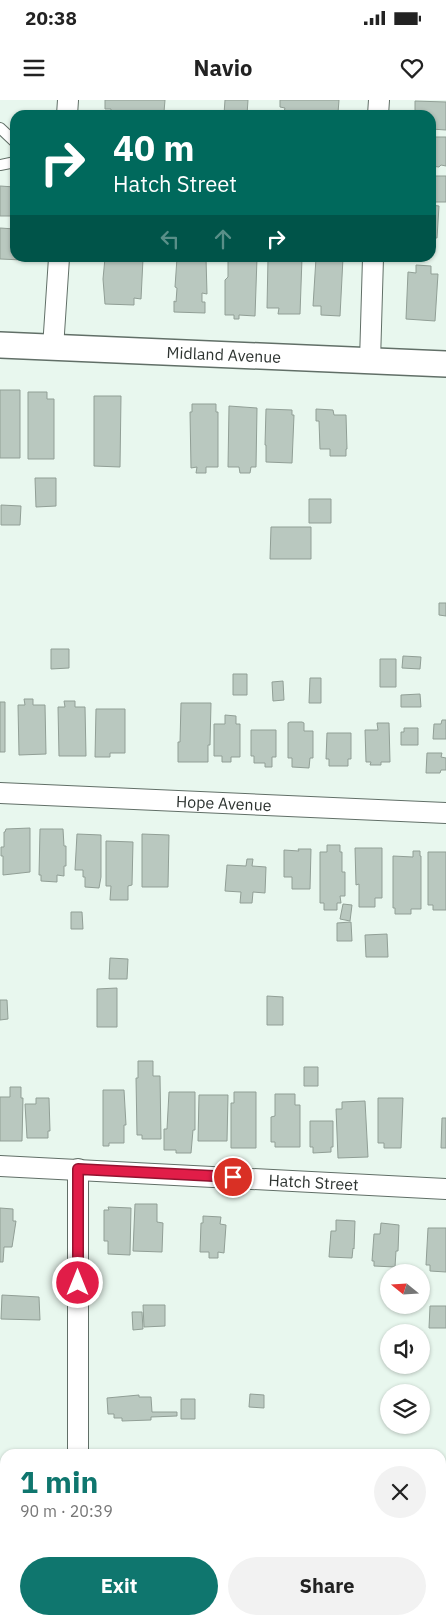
<!DOCTYPE html>
<meta charset="utf-8">
<style>
body{margin:0;font-family:"IBM Plex Sans",sans-serif;background:#f2f2f2;color:#222;height:100vh;display:flex;flex-direction:column;font-size:19px;white-space:nowrap}
*{box-sizing:border-box;margin:0}
p{font-size:16px;color:#767676}
.icon{flex:none;width:28px;height:28px;fill:none;stroke:currentColor;stroke-width:2;stroke-linecap:round;stroke-linejoin:round}
.map{position:relative;flex:1;overflow:hidden}
.drawer{position:absolute;left:0px;top:1349px;width:446px;height:176px;display:flex;flex-direction:column;background:#fff;border-radius:15px 15px 0 0;box-shadow:0 1px 4px #0004}
.drawer>*{flex:none}
.banner{position:absolute;left:10px;top:10px;width:426px;height:152px;border-radius:15px;box-shadow:0 1px 4px #0004;background:#00695c;color:#fff;overflow:hidden}
.needle{width:32px;rotate:288deg}
.fabs{position:absolute;left:380px;top:1164px;display:grid;gap:10px}
.fabs a{display:grid;place-items:center;width:50px;height:50px;border-radius:50%;background:#fff;box-shadow:0 1px 4px #0004;font-size:25px}
.pin{position:absolute;display:grid;place-items:center;width:42px;height:42px;color:#fff;margin:-21px;border:2px solid #fff;border-radius:50%;box-shadow:0 1px 5px #0007}
.me{position:absolute;width:55px;margin:-28px;rotate:0deg;stroke-linejoin:round;filter:drop-shadow(0 0 4px #0008)}
.turn{display:flex;align-items:center;gap:18px;height:105px;padding:0 20px;font-size:22px}
.turn .icon{width:65px;height:65px;stroke-width:2.5}
.turn b{display:block;font-size:35px;line-height:42px}
.lanes{display:flex;align-items:center;height:48px;padding:0 20px;background:#0003;justify-content:center;gap:25px;direction:ltr}
.lanes .off{opacity:.35}
.round{display:grid;place-items:center;flex:none;width:52px;height:52px;border-radius:26px;background:#f2f2f2}
.overview{display:flex;align-items:center;justify-content:space-between;height:85px;padding:0 20px}
h1{font-size:30px;font-weight:700;line-height:38px;color:#0f766e}
.action{display:flex;gap:10px;margin-top:auto;padding:10px 20px}
.action a{flex:1;height:58px;border-radius:30px;background:#0f766e;color:#fff;font-size:20px;font-weight:700;line-height:58px;text-align:center}
.action a+a{background:#f2f2f2;color:#222}
.status{display:flex;justify-content:space-between;align-items:center;height:35px;padding:0 25px;background:#fff;direction:ltr}
.status svg{height:14px;fill:currentColor}
header{display:flex;justify-content:space-between;align-items:center;height:65px;padding:0 20px;background:#fff;font-size:22px;font-weight:700}
.map>svg:first-child{display:block}
</style>
<div class="status"><b>20:38</b><svg viewBox="0 0 49 12"><path d="M0 12V9h3v3zM5 12V6h3v6zM10 12V3h3v9zM15 12V0h3v12zM26 1h20v11H26zM47 4h2v5h-2z"/></svg></div>
<header><svg class="icon" aria-label="menu" viewBox="0 0 24 24"><path d="M4 6h16M4 12h16M4 18h16"/></svg>Navio<svg class="icon" aria-label="heart" viewBox="0 0 24 24"><path d="M12 20l-8-8c-3-5 5-10 8-4 3-6 11-1 8 4z"/></svg></header>
<div class="map">
<svg width="446" height="1524" viewBox="0 0 446 1524">
<rect width="100%" height="100%" fill="#e8f7ee"/>
<!-- water -->
<path fill="#ac97da" d="M0 1470 5 1475V1519L0 1515Z
M6 1520H57L62 1524H10Z"/>
<!-- building -->
<path fill="#b9c8bf" stroke="#919f96" d="M105 0H165L164 12 111 11V9H105Z
M225 0H248L247 15 224 14Z
M280 0H339L338 13H332V15L284 12 285 8 280 7Z
M415 1 446 2V30L431 29V15H415Z
M431 37H446V66L441 65 439 67 431 66Z
M431 76H446V102H431Z
M0 86 15 87V116H0Z
M431 105 439 106 437 138H431Z
M0 128 15 129V158H24L23 160 0 159Z
M105 158H155V159H143L141 199 134 198V205L105 204 103 179Z
M177 158H206L207 194 202 193V202H205V213L174 212V201L176 202 177 188 175 187Z
M228 158H257L255 216 239 215V219H234V215H225V180L228 177Z
M268 158H302L300 214H278L279 208H267Z
M316 158H343L340 216 321 215V206H313Z
M416 165 431 166V174H438L435 221 406 219 408 172 416 173Z
M0 290H20V358H0Z
M28 292H47V299H54V359H28Z
M94 296H121L120 367 94 366Z
M192 304H216V312H218V367H206V373H196L197 367 191 368 190 312H192Z
M229 306 257 308 256 367H251L250 373H240L239 367H228Z
M266 309 292 310V315H294L292 363 266 362V345H265Z
M316 309 333 310 334 315H346L347 349H346V356H330V349H320L319 321H316Z
M35 378H56V406L36 407Z
M309 399H331V423H309Z
M1 405 21 406 20 425H1Z
M271 427H311V459H270Z
M439 503H446V516L439 515Z
M51 549H69V568L51 569Z
M403 556 421 557 420 569 402 568Z
M380 559H396V587H380Z
M233 574H247V595H233Z
M310 578H321V603H309Z
M283 581 284 600 273 601 272 582Z
M420 594 421 607H401V595Z
M24 599H33V605H45L46 654 19 655 18 605H25Z
M64 601H75V607H85L86 656H59L58 607H65Z
M0 602H5V652H0Z
M181 603H211L210 645H208V662H178V642H180Z
M96 609H125V653H110V657H95Z
M225 615 236 616V624H240V657H231V662H222V656H214V624H225Z
M442 620H446V639H433L434 624H441Z
M290 622H302L304 623V631H313V658H310L309 668 292 667V658H288V623Z
M377 623H389L390 662H381V665H370L371 662H366L365 630H378Z
M404 628H418V645H401V632H404Z
M251 630H276V657H272V667H265V663H254V656H251Z
M327 633H351V659H348V666H329V659H326Z
M427 653H442L441 657 446 658V670H441L440 673H426Z
M30 728V772L3 775V756H1V747H4V732H5L6 729Z
M40 729H63L64 746H66V766H64V776L57 775V782L41 781V775H39Z
M77 734 101 735V777L99 788 85 787V777H83V770H75Z
M142 734 169 735 168 787H142Z
M106 741 133 742 132 785 128 786V800H110L111 786H106Z
M327 745H340V752H342V772H345V796H340L341 803H337V810H324V803H320V752H327Z
M355 748H382V798H375V807H359V784L356 785Z
M298 749H311L310 789H292V777H284V750L299 751Z
M413 751H420V756H421V809H411V814H395V808H393V756L413 757Z
M428 752H446V810H433V805H428Z
M247 759H253L252 766 266 767 265 793 253 792 252 803H240L241 792 225 791 227 765 246 766Z
M343 804 352 805 350 821 340 819Z
M71 812H82L83 829H71Z
M351 822 352 841H337V823Z
M387 834 388 857H366L365 835Z
M110 858 128 859 127 879H109Z
M117 888V927H97V889Z
M267 896 283 897V925H267Z
M0 900H7L8 919 0 920Z
M138 961H153V976H160L161 1039H142V1035H137L136 978H138Z
M304 967H318V986H304Z
M10 987H21V998H23L22 1041H0V997H10Z
M103 990H124L126 1025H124V1043H109V1046H103Z
M169 992H195V1030H193L191 1053H176V1050H164V1029H167Z
M234 992H256V1048H231V1003H234Z
M275 994H295V1005H300V1047H275V1042H271V1017L275 1016Z
M199 995H228L227 1041H198Z
M36 998H49L50 1031H48V1038H27L25 1004H36Z
M378 998H403L401 1048H384V1043H378Z
M365 1001 368 1057 338 1058 336 1009H342V1002Z
M442 1018H446V1048H441Z
M310 1021H333V1047H331V1052L313 1053V1047H310Z
M135 1104H157V1122L163 1123 162 1152 133 1151Z
M108 1107 131 1108 130 1155 108 1154V1141H104V1110H109Z
M0 1108 13 1109V1121H16L12 1147H4L3 1162H0Z
M203 1116 221 1117 220 1124 226 1125 224 1153 218 1152V1158H209V1152H200L201 1123H203Z
M336 1120 355 1121 354 1149 353 1148 352 1158 329 1157 331 1131H336Z
M381 1123 399 1125 398 1151H396L395 1167 374 1166V1161H372L374 1134H380Z
M428 1128H446V1172L430 1171V1165H426Z
M2 1195 39 1197 40 1220 1 1219Z
M143 1205H165V1226L144 1227Z
M430 1206H446V1228H429Z
M132 1212H142L143 1229 133 1230Z
M250 1294 264 1295V1308L249 1307Z
M139 1295V1297H151L152 1312H177V1316L151 1317V1320L122 1321V1318H114V1314H108L107 1298Z
M181 1299H195V1319H181Z
M441 1387 446 1389V1414L441 1412Z
M441 1433 446 1435V1479L441 1477Z"/>
<g fill="none" stroke-linecap="round" stroke-linejoin="round">
<defs>
<path id="service" d="M0 28 15 42
M0 65 15 62"/>
<g id="minor">
<path d="M67 15 68 0"/>
<path d="M378 15 379 0"/>
<path d="M53 248 59 158"/>
<path d="M370 261 373 158"/>
<path id="s1" d="M0 693 446 713"/>
<path id="s2" d="M0 1066 446 1089"/>
<path d="M78 1354V1069"/>
<path d="M0 1429 5 1433"/>
<path d="M113 1520 119 1524"/>
</g>
<g id="tertiary">
<path id="s3" d="M0 245 446 264"/>
</g>
</defs>
<!-- service casing -->
<use href="#service" stroke="#616f67" stroke-width="12"/>
<!-- minor casing -->
<use href="#minor" stroke="#616f67" stroke-width="22"/>
<!-- tertiary casing -->
<use href="#tertiary" stroke="#616f67" stroke-width="28"/>
<!-- service -->
<use href="#service" stroke="#fff" stroke-width="10"/>
<!-- minor -->
<use href="#minor" stroke="#fff" stroke-width="20"/>
<!-- tertiary -->
<use href="#tertiary" stroke="#fff" stroke-width="25"/>
</g>
<g fill="none" stroke-linecap="round" stroke-linejoin="round">
<defs>
<path id="route" d="M78 1183V1069L233 1077"/>
</defs>
<!-- route casing -->
<use href="#route" stroke="#92132f" stroke-width="12"/>
<!-- route -->
<use href="#route" stroke="#e11d48" stroke-width="9"/>
</g>
<g text-anchor="middle" stroke-width="4" stroke-linejoin="round" paint-order="stroke">
<!-- street labels -->
<g font-size="16" fill="#2d3330" stroke="#fff">
<text dy="6" stroke="none"><textPath href="#s3" startOffset="224">Midland Avenue</textPath></text>
<text dy="6" stroke="none"><textPath href="#s1" startOffset="224">Hope Avenue</textPath></text>
<text dy="6" stroke="none"><textPath href="#s2" startOffset="314">Hatch Street</textPath></text>
</g>
</g>
</svg>
<div class="fabs">
<a><svg class="needle" viewBox="-14 -14 28 28"><path d="M0-13l5 13h-10z" fill="#e53935"/><path d="M0 13l5-13h-10z" fill="#767676"/></svg></a>
<a><svg class="icon" aria-label="sound" viewBox="0 0 24 24"><path d="M4 9h4l5-4v14l-5-4H4zM17 9q2 3 0 6"/></svg></a>
<a><svg class="icon" aria-label="layers" viewBox="0 0 24 24"><path d="M12 4l9 5-9 5-9-5zM3 14l9 5 9-5"/></svg></a>
</div>
<div class="pin" style="left:233px;top:1077px;background:#d93025"><svg class="icon" aria-label="arrive" viewBox="0 0 24 24"><path d="M6 21V4h12l-3 4 3 4H6"/></svg></div>
<svg class="me" style="left:78px;top:1183px" viewBox="-20 -20 40 40"><circle r="17" fill="#e11d48" stroke="#fff" stroke-width="3"/><path d="M0-11L8 9 0 5-8 9z" fill="#fff"/></svg>
<div class="banner">
<div class="turn"><svg class="icon" aria-label="right" viewBox="0 0 24 24"><path d="M7 20v-9h11M14 6l5 5-5 5"/></svg><div><b>40 m</b>Hatch Street</div></div>
<div class="lanes"><svg class="icon off" aria-label="left" viewBox="0 0 24 24"><path d="M17 20v-9H6M10 6l-5 5 5 5"/></svg><svg class="icon off" aria-label="ahead" viewBox="0 0 24 24"><path d="M12 20V5M6 11l6-6 6 6"/></svg><svg class="icon" aria-label="right" viewBox="0 0 24 24"><path d="M7 20v-9h11M14 6l5 5-5 5"/></svg></div>
</div>
<section class="drawer">
<div class="overview"><div><h1>1 min</h1><p>90 m · 20:39</p></div><a class="round"><svg class="icon" aria-label="close" viewBox="0 0 24 24"><path d="M6 6l12 12M18 6L6 18"/></svg></a></div>
<div class="action"><a>Exit</a><a>Share</a></div>
</section>
</div>
